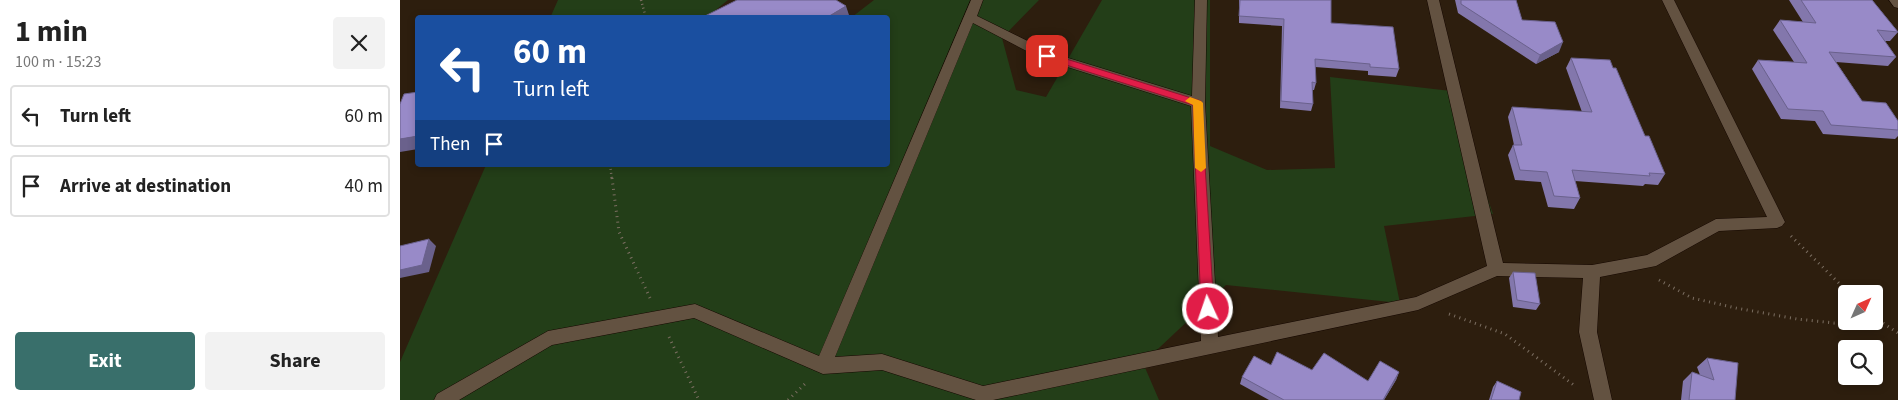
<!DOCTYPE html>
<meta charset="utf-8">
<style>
body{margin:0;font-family:"Source Sans 3",sans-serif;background:#f2f2f2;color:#222;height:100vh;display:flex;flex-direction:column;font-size:19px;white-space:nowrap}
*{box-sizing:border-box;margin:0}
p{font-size:16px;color:#767676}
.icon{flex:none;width:28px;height:28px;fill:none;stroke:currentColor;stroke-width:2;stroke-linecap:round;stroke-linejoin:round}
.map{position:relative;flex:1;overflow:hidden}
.sheet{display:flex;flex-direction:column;background:#fff;width:400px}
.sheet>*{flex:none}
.top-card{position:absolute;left:15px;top:15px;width:475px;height:152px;border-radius:5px;box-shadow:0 2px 8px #0003;background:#1a4fa0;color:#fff;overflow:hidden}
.needle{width:32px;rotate:45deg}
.buttons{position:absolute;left:1438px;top:285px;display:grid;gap:10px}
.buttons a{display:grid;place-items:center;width:45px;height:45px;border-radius:5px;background:#fff;box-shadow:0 2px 8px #0003;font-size:25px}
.pin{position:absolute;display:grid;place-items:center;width:42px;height:42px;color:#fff;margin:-21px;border-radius:10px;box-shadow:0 2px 8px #0006}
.me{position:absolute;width:55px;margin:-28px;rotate:357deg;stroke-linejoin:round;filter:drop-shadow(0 0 4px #0008)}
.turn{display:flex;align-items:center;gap:18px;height:105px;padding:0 15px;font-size:22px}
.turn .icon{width:65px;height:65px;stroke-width:2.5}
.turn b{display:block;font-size:35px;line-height:42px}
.then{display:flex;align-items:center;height:48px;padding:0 15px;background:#0003;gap:10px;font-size:19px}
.round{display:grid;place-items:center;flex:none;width:52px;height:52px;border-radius:5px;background:#f2f2f2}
.summary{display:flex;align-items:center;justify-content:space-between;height:85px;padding:0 15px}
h1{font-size:30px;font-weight:700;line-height:38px}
.button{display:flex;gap:10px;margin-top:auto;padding:10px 15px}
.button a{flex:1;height:58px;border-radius:5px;background:#396f6b;color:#fff;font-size:20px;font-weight:700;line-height:58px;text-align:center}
.button a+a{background:#f2f2f2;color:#222}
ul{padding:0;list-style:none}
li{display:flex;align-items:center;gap:15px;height:62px;margin:0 10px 8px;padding:0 5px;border:2px solid #e0e0e0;border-radius:5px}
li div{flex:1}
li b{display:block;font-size:19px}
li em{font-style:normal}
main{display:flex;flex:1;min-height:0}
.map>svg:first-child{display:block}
</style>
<main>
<section class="sheet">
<div class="summary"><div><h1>1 min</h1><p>100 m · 15:23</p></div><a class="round"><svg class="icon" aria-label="close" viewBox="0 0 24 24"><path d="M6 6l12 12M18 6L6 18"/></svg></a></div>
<ul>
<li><svg class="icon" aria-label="left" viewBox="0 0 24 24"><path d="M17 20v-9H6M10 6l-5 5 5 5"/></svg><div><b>Turn left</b></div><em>60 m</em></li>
<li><svg class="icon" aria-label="arrive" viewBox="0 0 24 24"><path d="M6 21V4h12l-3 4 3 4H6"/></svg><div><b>Arrive at destination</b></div><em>40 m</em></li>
</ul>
<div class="button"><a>Exit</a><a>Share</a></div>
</section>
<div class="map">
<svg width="1498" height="400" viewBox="0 0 1498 400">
<rect width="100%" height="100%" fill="#2d1e0e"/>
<!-- green -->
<path fill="#233e18" d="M158 0H328L307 17 150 18Z
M474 0H639L602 38 616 90 646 97 702 0H810V146L867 170 935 168 930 77 1051 91 1093 214 984 226 1000 303 826 285 743 363 759 400H0V362L86 165H488V18L452 17Z"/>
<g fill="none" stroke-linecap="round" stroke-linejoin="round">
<defs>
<path id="minor" d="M571 0H583L577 16 652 53 792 96 795 0H807L805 103 818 337 1016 297 1087 266 1027 0H1039L1103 263 1192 265 1247 255 1316 219 1367 217 1262 0H1274L1385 222 1382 226 1377 228 1319 231 1256 266 1200 277 1197 332 1212 400H1194L1179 332 1183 278 1097 276 1018 310 593 400H576L482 370 423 374 294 318 152 345 59 400H34L37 394 148 331 295 304 419 356ZM573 23 642 59 791 106 801 341 583 386 482 354 435 357Z
M1489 0H1498V8L1494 7Z"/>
</defs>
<!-- minor casing -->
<use href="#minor" stroke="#150700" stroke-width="1"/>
<!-- path-far1 -->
<path stroke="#7c6f62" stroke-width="2.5" stroke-dasharray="1 3" stroke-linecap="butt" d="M241 0 246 18
M210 165 212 180"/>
<!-- path -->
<path stroke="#7c6f62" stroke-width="3" stroke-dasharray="1 4.5" stroke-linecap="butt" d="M212 178 219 232 250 298
M1391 236 1450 294
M1259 280 1292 298 1336 308 1397 319 1434 323 1462 321
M1049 314 1105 334 1175 386
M1474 317 1498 333
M269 337 299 400
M388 400 406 383"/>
<!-- minor -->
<use href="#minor" fill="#635241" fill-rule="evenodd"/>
</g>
<!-- wall -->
<path fill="#8377ac" d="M839 0H931V23L999 69 996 77 968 75V71L915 67 916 83 914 90H912L913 104 911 111 880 108 882 26 839 23Z
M1055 0H1116L1122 20 1159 52 1136 64 1058 13Z
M1389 0H1472L1498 32 1490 41H1485L1496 57 1488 66 1436 62 1462 101 1498 121V136L1495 139 1423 134 1415 121 1381 119 1352 69 1358 60 1394 62 1373 30 1380 20 1403 22Z
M1171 58 1213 68 1245 136 1265 174 1258 185 1245 184 1243 186 1175 181 1180 198 1174 209 1148 207 1141 182 1115 180 1108 155 1113 145H1114L1108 117 1112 107 1182 112 1166 68Z
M1113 272 1140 304 1136 310 1113 307 1109 278Z
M1307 358 1335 400H1281L1283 381 1292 372 1300 375 1297 367Z
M871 365 912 370 968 381 999 372 996 380 984 400H869L840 384 842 377Z
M1097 381 1119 400H1089L1093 387Z"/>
<!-- shaded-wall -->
<path fill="#6a618c" d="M446 6 450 18H426Z
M1163 42 1159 52 1136 64 1140 55Z
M18 136V149L0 152V139Z
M29 239 36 246 29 272 0 278V270Z
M999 372 996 380 984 400H983Z"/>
<!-- building -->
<path fill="#988ac8" stroke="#6a618c" d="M337 0H436L446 6 426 18H308L305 16Z
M840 0H931V23L993 27 999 69 970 67V64L915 59 916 83 912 82 913 104 881 101 884 19 839 16Z
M1061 0H1116L1122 20 1155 22 1163 42 1140 55 1061 4Z
M1401 0H1472L1498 32 1477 30 1496 57 1429 52 1462 101 1486 103 1498 121V130L1431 125 1423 111 1388 109 1358 60 1407 63 1380 20 1416 23Z
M1171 58 1210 60 1213 68H1216L1245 136H1249L1265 174 1249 173 1250 176 1172 170 1180 198 1154 196 1147 172 1120 170 1113 145H1122L1112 107 1192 112Z
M18 92V136L0 139V104L4 94Z
M29 239 22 265 0 270V246Z
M1113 272 1135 273 1140 304 1117 300Z
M877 352 912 370 924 353 968 381 980 361 999 372 983 400H884L842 377 854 356 871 365Z
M1307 358 1338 363 1335 400H1289L1292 372 1314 380Z
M1097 381 1121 392 1119 400H1091Z"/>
<!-- route -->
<path fill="#e11d48" stroke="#92132f" d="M647 53 801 101 814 309 812 313 808 314 803 313 801 309 793 105 644 58 642 56Z"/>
<!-- slow -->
<path fill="#f59e0b" d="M790 97 801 101 803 103 806 168 801 172 795 168 793 105 785 101Z"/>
</svg>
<div class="buttons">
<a><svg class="needle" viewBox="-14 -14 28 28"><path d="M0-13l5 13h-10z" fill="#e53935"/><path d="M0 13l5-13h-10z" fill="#767676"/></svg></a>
<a><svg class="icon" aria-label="search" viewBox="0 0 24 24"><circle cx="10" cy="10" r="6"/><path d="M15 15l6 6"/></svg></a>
</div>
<div class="pin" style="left:647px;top:56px;background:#d93025"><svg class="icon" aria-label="arrive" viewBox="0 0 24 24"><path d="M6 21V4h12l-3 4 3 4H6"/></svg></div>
<svg class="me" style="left:808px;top:309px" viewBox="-20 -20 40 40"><circle r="17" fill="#e11d48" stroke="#fff" stroke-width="3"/><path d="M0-11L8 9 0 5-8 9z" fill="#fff"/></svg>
<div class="top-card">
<div class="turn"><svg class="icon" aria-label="left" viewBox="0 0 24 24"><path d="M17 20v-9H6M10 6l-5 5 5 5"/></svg><div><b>60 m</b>Turn left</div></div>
<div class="then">Then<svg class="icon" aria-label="arrive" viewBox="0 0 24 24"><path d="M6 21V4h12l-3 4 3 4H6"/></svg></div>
</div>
</div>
</main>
